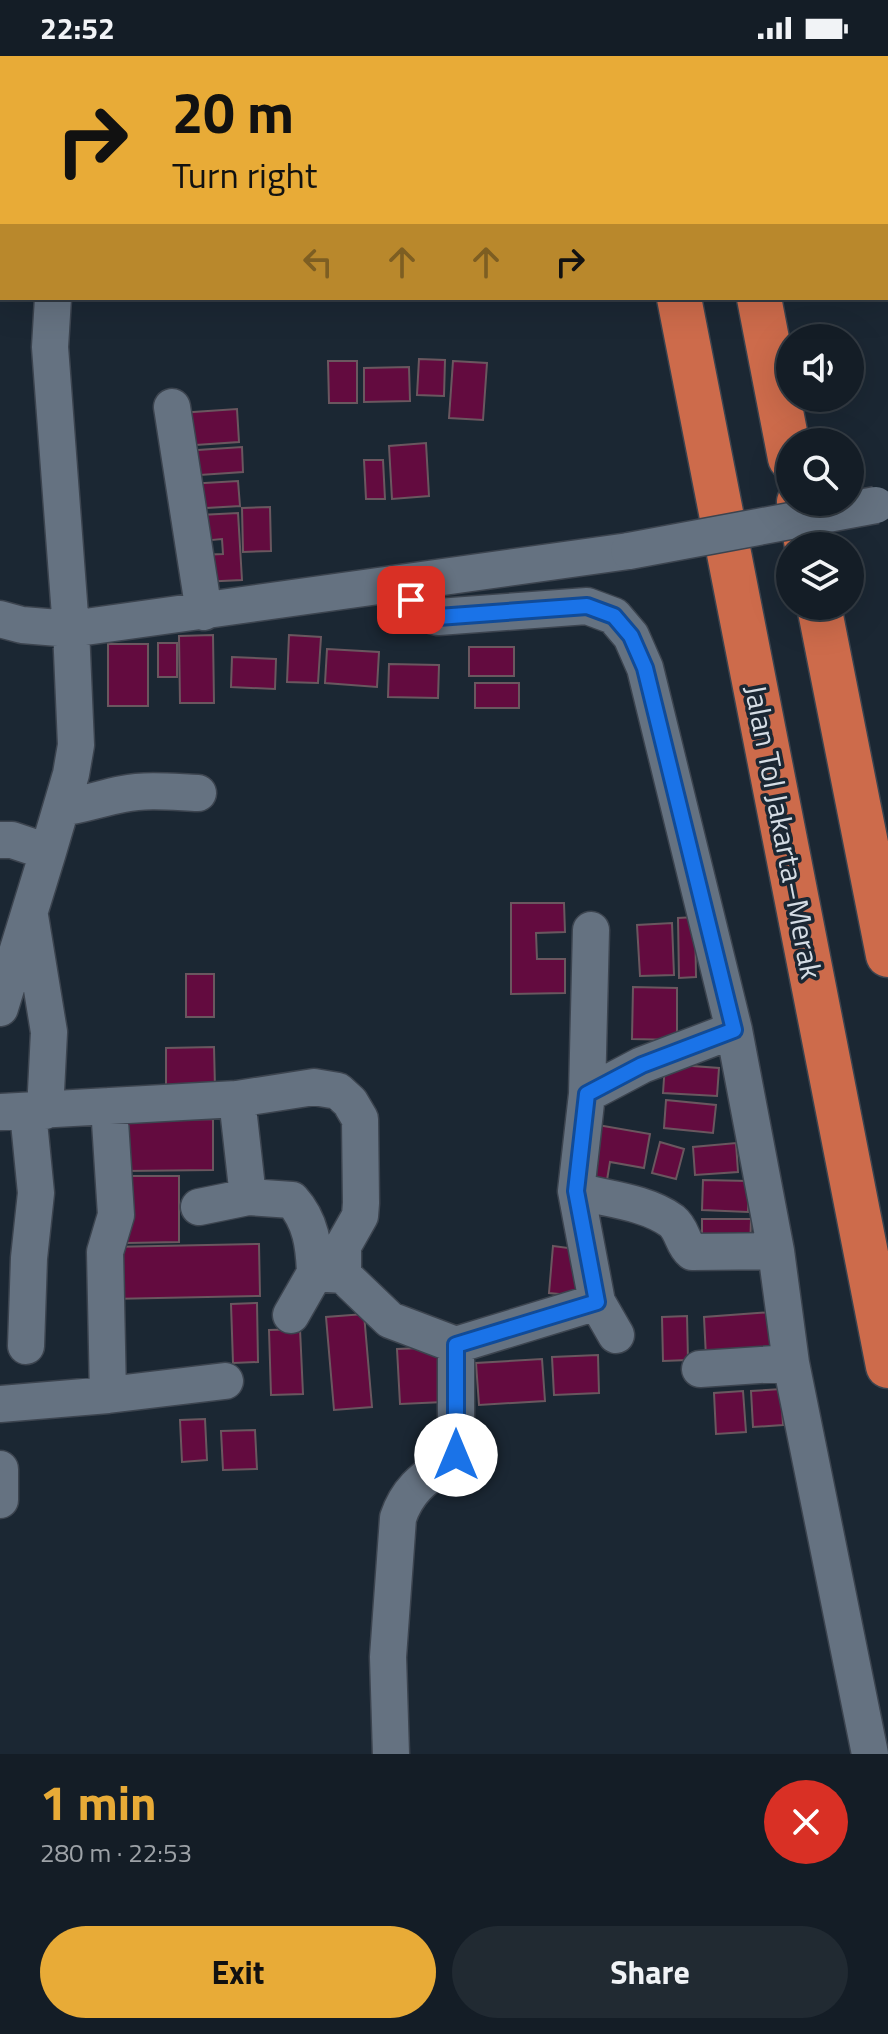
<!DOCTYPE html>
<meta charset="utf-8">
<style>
body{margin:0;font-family:"Titillium Web",sans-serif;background:#212a32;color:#f1f3f6;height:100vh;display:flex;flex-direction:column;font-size:30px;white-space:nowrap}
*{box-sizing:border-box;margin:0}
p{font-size:26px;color:#9da2a7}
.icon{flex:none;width:44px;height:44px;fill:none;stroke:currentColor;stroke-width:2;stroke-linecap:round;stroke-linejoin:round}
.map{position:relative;height:1698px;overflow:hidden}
.sheet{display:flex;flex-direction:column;background:#141d26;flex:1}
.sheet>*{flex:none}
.hud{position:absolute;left:0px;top:0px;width:888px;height:244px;box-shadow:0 8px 32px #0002,0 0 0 2px #333b43;background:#e8ab37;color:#111;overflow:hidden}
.tools{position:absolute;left:776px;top:268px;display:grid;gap:16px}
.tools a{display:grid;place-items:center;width:88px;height:88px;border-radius:50%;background:#141d26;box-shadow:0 8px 32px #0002,0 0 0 2px #333b43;font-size:40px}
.pin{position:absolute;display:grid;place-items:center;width:68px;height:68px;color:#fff;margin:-34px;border-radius:16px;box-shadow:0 4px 12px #0006}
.me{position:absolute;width:88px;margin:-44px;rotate:0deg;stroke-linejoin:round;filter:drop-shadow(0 0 6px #0008)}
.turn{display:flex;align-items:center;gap:28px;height:168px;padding:0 40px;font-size:36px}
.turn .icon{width:104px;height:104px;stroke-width:2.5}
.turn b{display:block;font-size:56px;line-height:68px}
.lanes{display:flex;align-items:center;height:76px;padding:0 40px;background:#0003;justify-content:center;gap:40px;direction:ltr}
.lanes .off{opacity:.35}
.round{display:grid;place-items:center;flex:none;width:84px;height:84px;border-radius:42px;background:#212a32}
.summary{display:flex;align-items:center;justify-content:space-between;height:136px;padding:0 40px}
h1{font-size:48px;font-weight:700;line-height:60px;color:#e8ab37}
.button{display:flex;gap:16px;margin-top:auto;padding:16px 40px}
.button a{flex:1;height:92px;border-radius:48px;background:#e8ab37;color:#111;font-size:32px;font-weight:700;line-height:92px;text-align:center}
.button a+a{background:#212a32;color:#f1f3f6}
.status{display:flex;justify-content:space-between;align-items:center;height:56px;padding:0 40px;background:#141d26;direction:ltr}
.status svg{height:22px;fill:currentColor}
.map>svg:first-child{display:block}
</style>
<div class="status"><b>22:52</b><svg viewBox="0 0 49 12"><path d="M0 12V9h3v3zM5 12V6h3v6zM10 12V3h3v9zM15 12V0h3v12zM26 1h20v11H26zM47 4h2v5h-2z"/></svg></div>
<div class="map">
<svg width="888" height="1698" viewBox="0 0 888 1698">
<rect width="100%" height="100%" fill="#1b2733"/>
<!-- building -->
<path fill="#630b3f" stroke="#6a575f" stroke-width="2" d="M419 303 445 304 444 340 417 339Z
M328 305H357V347H329Z
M453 305 487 307 483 364 449 362Z
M409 311 410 345 364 346V312Z
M237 353 239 386 181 390 179 357Z
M426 387 429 440 392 443 389 390Z
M242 391 243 416 185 420 183 395Z
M364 404H383L385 443H366Z
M238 425 240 450 189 453 188 428Z
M270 451 271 495 243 496 242 452Z
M238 457 242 524 201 526 199 499 223 498 222 483 201 485 200 459Z
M213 579 214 647H180L179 580Z
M289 579 321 581 318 627 287 626Z
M158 587H177V621H158Z
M108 588H148V650H108Z
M469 591H514V620H469Z
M327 593 379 596 377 631 325 627Z
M232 601 276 603 275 633 231 631Z
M389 608 439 609 438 642 388 641Z
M475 627H519V652H475Z
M511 847H564L565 876 536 877 537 903H565V937L511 938Z
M695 861 696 921 679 922 678 862Z
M672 867 674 919 640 920 637 869Z
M186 918H214V961H186Z
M633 931 677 932V984L632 983Z
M214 991 215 1032 166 1033V992Z
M665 1008 719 1012 717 1040 663 1037Z
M666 1044 716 1049 713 1077 664 1072Z
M213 1063V1114L124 1115V1064Z
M592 1068 650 1078 644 1112 610 1106 606 1130 581 1125Z
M660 1086 684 1093 676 1123 652 1117Z
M736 1087 738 1116 695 1119 693 1091Z
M126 1120H179V1186L126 1187Z
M703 1124 749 1125 748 1156 702 1154Z
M702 1163H751L750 1194H702Z
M259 1188 260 1240 110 1243 109 1191Z
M553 1190 584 1194 580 1240 549 1237Z
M257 1247 258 1306 233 1307 231 1248Z
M772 1256 774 1296 706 1301 704 1261Z
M364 1258 372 1351 334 1354 326 1261Z
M687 1260 688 1304 663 1305 662 1261Z
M300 1273 303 1338 271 1339 269 1274Z
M442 1291 444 1346 400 1348 397 1293Z
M598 1299 599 1337 554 1339 552 1301Z
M542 1303 545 1345 479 1349 476 1307Z
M781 1333 783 1369 753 1371 751 1335Z
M743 1335 746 1376 716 1378 714 1337Z
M205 1363 207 1404 182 1406 180 1364Z
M255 1374 257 1413 223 1414 221 1375Z"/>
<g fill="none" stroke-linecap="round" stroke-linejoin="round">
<defs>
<path id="minor" d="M44 0V2
M172 351 204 556
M408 527C411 548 417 556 438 561L587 550 614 560 631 580 645 612 734 974 776 1195 791 1307 870 1698
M0 563 22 569 71 573 629 495
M61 752C82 749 102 742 123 738 147 733 173 736 198 737
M0 784H12L48 796 71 718 76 689 71 573 50 291 53 242
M30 860 49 976 45 1055
M591 874 587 1038 576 1135 597 1246 616 1279
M0 952 48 796
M587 1038 642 1009 734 974
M0 1056 237 1043 314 1031 338 1035 350 1046 360 1063 361 1147 360 1160 343 1190V1219
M576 1135C607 1143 646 1146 672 1165 683 1174 682 1188 692 1196L776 1195
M248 1141 292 1144C311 1165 314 1190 315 1217L343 1219 390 1264 456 1289V1399C430 1419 409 1429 398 1462L388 1601 391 1698
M199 1151 248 1141 237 1043
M291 1259 315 1217
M456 1289 597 1246
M26 1290 29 1202 36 1137 28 1056
M700 1313 791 1307
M108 1339 225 1325
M0 1348 108 1339 105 1196 116 1159 109 1050
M0 1413V1444"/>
<path id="motorway" d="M632 0V2
M711 0V2
M679 242 888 1310
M759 242 790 402
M799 446 807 490
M819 550 888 899"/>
</defs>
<!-- minor casing -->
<use href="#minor" stroke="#3c444f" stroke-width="39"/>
<!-- motorway casing -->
<use href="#motorway" stroke="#3c444f" stroke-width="47"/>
<!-- minor -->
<use href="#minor" stroke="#657281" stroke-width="36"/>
<!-- motorway -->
<use href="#motorway" stroke="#cd6b4b" stroke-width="44"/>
<defs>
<path id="minor-bridge" d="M629 495 876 449"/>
</defs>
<!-- minor-bridge casing -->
<use href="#minor-bridge" stroke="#3c444f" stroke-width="39" stroke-linecap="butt"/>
<!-- minor-bridge -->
<use href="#minor-bridge" stroke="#657281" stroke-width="36"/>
</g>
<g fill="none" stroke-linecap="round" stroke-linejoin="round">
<defs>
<path id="route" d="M411 544 420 556 438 561 587 550 614 560 631 580 645 612 734 974 642 1009 587 1038 576 1135 597 1246 456 1289V1399"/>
</defs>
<!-- route casing -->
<use href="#route" stroke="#114b97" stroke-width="20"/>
<!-- route -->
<use href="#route" stroke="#1a73e8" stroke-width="14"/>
</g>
<g text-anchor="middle" stroke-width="7" stroke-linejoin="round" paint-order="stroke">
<!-- street labels -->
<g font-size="30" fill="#d4dce4" stroke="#1b2733">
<text transform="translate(783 776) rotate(79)" y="10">Jalan Tol Jakarta–Merak</text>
</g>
</g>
</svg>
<div class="tools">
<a><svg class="icon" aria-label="sound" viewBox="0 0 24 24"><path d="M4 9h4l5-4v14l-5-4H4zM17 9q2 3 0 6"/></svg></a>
<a><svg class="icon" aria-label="search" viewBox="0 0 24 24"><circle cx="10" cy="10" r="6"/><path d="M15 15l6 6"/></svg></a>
<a><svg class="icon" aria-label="layers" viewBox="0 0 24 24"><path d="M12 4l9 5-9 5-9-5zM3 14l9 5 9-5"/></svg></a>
</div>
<div class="pin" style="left:411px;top:544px;background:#d93025"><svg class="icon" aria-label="arrive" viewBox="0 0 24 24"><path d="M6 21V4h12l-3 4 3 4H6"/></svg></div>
<svg class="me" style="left:456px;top:1399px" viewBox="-20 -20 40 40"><circle r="19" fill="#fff"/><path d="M0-13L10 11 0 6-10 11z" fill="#1a73e8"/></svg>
<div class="hud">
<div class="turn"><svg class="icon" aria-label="right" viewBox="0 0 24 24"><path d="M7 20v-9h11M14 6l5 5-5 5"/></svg><div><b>20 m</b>Turn right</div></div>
<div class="lanes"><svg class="icon off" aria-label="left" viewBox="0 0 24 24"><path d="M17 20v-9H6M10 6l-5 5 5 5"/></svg><svg class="icon off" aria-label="ahead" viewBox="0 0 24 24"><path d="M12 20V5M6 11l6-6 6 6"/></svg><svg class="icon off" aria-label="ahead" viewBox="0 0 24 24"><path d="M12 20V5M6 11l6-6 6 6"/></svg><svg class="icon" aria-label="right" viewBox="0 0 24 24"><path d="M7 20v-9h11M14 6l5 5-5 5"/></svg></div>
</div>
</div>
<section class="sheet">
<div class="summary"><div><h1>1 min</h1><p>280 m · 22:53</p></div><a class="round" style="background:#d93025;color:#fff"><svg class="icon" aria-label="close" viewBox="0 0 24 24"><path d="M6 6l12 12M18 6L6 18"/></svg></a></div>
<div class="button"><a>Exit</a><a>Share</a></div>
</section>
